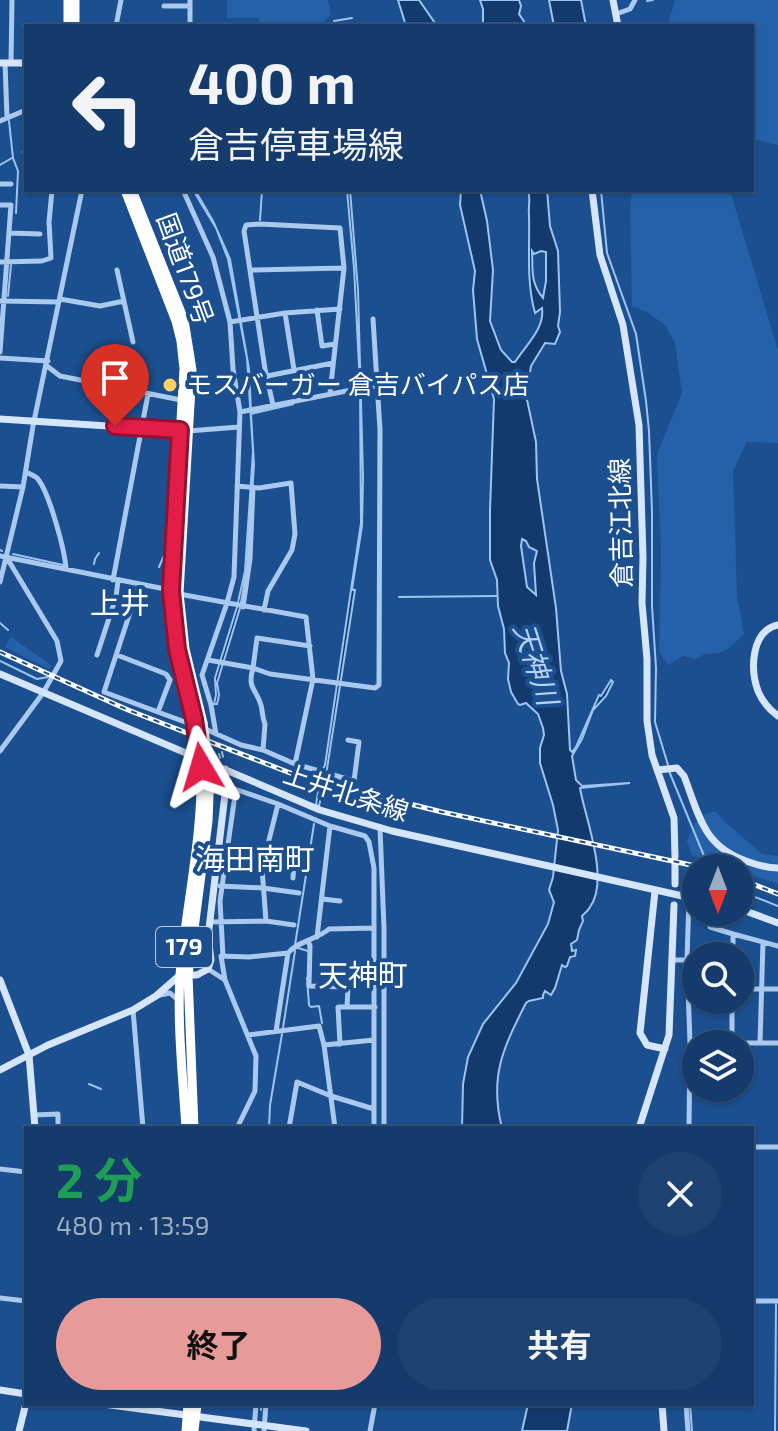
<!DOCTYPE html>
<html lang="ja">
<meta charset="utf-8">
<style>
body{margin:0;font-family:"Exo 2","Noto Sans JP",sans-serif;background:#1d4271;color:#f1f3f6;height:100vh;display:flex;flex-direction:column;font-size:30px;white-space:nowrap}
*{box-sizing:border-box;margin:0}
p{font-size:26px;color:#9dadc1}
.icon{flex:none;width:44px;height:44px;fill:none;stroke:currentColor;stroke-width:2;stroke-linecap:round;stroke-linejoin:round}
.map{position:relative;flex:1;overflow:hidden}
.drawer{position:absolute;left:24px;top:1126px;width:730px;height:280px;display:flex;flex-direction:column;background:#143b6b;border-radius:0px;box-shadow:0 2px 6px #0004,0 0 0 2px #33557e}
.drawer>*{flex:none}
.banner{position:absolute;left:24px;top:24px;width:730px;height:168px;border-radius:0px;box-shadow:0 2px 6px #0004,0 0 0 2px #33557e;background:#143b6b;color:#f1f3f6;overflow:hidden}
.needle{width:52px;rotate:180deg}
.controls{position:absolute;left:682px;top:854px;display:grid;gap:16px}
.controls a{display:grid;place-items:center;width:72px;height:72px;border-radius:50%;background:#143b6b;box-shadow:0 2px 6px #0004,0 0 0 2px #33557e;font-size:40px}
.pin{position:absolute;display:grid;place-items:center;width:68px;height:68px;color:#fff;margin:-82px -34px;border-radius:50% 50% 50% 0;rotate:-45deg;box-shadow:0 0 8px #0007}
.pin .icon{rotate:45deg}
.me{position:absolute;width:88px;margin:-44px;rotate:353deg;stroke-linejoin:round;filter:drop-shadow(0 0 6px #0008)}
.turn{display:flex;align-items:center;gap:28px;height:168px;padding:0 32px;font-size:36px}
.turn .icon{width:104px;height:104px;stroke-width:2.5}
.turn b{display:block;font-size:56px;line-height:68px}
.round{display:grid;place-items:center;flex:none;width:84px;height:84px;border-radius:42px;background:#1d4271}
.head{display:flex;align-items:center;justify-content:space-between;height:136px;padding:0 32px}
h1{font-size:48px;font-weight:700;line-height:60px;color:#1e9e55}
.cta{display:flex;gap:16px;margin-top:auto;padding:16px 32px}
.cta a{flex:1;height:92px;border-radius:48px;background:#e69b98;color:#111;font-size:32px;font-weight:700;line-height:92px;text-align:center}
.cta a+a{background:#1d4271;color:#f1f3f6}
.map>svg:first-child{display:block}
</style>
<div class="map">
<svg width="778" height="1431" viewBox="0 0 778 1431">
<rect width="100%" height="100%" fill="#1b4f8f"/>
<!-- green -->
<path fill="#2461a8" d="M227 0H328L331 15 319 26H288L268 22H259V18H227Z
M675 0H778V145L752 139V26H667Z
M632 190H730L778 350V443L747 442 733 471 737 596 744 634 728 649 719 653 705 654 696 659 683 656 668 665 659 651 661 552 657 454 682 393 675 343 665 325 647 312 632 306 630 212Z
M11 637 51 665 49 669 5 647Z
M716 811 725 822 762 854 778 856V884L740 871V868H726L692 855 687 841C695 823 696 815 716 811Z"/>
<!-- water -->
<path fill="#123a6d" stroke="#9cc4f0" stroke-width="2" fill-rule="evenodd" d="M398 0H419L437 26H406Z
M480 0H519L521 6 519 14 527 26H483V9Z
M549 0H581L586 26H554Z
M193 190H195L213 221 230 259 249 369 251 413 294 404 251 414 254 465 247 569 240 608 217 683 219 695 217 704H214L216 695 215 678 237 607 245 571 253 451 247 358 228 259 216 228Z
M347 190H350L358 290 363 477 362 526 352 589 355 590 326 775 319 806 316 805 321 774 325 765 361 523 360 385 354 268Z
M461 190H480L487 221 493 270 490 321 501 350 512 362H515C526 345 545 328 542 308L535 313C526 281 530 248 529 215 528 206 531 200 528 190H547L550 226 558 251 560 312 558 326 560 332 555 344 545 343 531 366 526 395 536 442 537 479 556 608 561 671 567 694 570 750 572 752 576 747 599 695 601 696 611 680 613 682 606 696 593 710 582 739 572 756 576 780 582 786 630 783 580 788C585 818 610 879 590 907 588 911 585 913 582 916L583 921 579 930 577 940 571 944 572 951 576 950 575 956 570 957 567 966 565 967 562 965 555 988 551 995 545 991 543 995V998L529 1001 526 1003C503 1048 489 1077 502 1128H462L463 1084 468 1057 483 1024 516 983 548 924 554 902 549 890 553 877 558 830 553 805 540 763V748L544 735 543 728 538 714 526 703 520 705 518 704 511 692 508 679 509 663 505 653 504 629 498 606 497 580 490 560V510L494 399 477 339 473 290 475 271 460 205ZM532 251 534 254 541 251 546 252V281L543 298C530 282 533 270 532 251ZM522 539 526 541 529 547 537 551 534 563 536 595 527 587 521 546Z
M528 1404H572L567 1431H522Z"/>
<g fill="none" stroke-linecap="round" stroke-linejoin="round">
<!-- stream -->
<path stroke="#9cc4f0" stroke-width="2" d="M647 1 653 0
M334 21 352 18
M9 121 13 158 18 171 16 213
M0 165 12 158
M601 190 607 253 636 334 646 401 649 431 652 512V606L656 668 655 722 668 765
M260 220 262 190
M8 296 11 265
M0 550 2 551
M13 554 63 565
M94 564 95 559 99 553
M159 567 168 546
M399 597 497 596
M0 623 8 630
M0 661 37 679 48 677
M222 752 223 757
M219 754 220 758
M669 771 709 868
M231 781V783
M740 891 778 906
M295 945 314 824
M298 948 308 951
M307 978 309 1005 311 1007 319 1006 322 1023
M283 1028 295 951
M89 1084 101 1089
M269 1128 270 1105 282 1034
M690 1404 692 1431
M261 1410V1404
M775 1431 776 1304"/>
<!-- street -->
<path stroke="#a9c9ee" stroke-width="5" d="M164 6H190
M616 14 630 9 635 0
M116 26 121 0
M187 26 190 24V0
M5 63 7 118
M11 63 12 0
M0 121 26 110
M24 152H26
M0 184H11
M183 190 213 257 230 322 233 369 240 412 234 577 227 603 202 675 211 705 216 734
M0 205H11L0 352
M10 233 40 234
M0 262 42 261 51 258 49 222 52 190
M117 270 133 342
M251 270 344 268
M60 299 100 306 124 301
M0 301 59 302
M317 310 322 346 335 344
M285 313 294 370
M230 322 285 313 340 309
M0 358 48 361
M47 366 60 376 181 400
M267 376 333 363
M273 405 265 369 244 231 246 225 260 224 340 228 344 268 330 393
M240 412 377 385
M188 431 239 427
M26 472C29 474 34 475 37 478 49 491 65 551 66 569
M0 486 23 487
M237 486 259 488 291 483 295 534 292 550 268 591 264 610
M0 556 170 590
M113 580 148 394
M0 582 23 487 33 426 82 190
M139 585 104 692 193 725
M179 594 306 617 313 679 295 764 263 750 241 745 203 728
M243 607 250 559 253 487
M310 646 257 638 253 668 270 674 375 688 379 685 380 430 373 319
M97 655 116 597 118 581
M117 655 166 674 170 680 158 712
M208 660 253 668C247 689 256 688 261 705 263 713 262 717 265 724L263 750
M0 751 43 693 61 661 57 641 7 558
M295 764 354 781 359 742 348 740
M226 786 278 804 330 826 365 836 369 842 374 868V1128
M380 828 384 928V1128
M267 845 281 849V852L293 853 294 859 293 878
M225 865 262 868
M279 868 281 852
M220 886 263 888 299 893
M322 899 340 901
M266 921 262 868 278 804
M209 922 266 921 294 925
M710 927 733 934
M317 937 330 826
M308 941 310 946 309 986 348 987 347 1007
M223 956 220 901 234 802
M733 956V934L778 946
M672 960H696
M208 969 225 980 256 1056 255 1091 237 1128
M225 980 221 956 249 957 288 953C298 941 318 939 329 929L374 928
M740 989H778
M160 995 170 993 179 1001
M133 1010 143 1128
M276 1031 288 953
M248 1035 319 1026 324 1045 335 1128
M690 1043H778
M732 1043V1000
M760 1043 763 942
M340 1044 338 1007H375
M324 1045 374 1040
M34 1115 58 1114V1128
M289 1128 297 1082 331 1096 374 1109
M689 1128 690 1043 687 960 689 897
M752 1147H778
M0 1169 26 1172
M0 1298 26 1301
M752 1301H778
M686 1404 688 1431
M254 1431 256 1404
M264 1431 266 1404
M370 1431 375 1404"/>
<!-- secondary -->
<path stroke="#d6e6fa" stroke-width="7" d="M613 0 618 26
M0 63H26
M592 190 600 255 623 325 639 425 643 557 642 603 647 659V721L652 755 674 818 675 857
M0 419 185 431
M778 625C751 631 750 669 758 691 762 701 770 710 778 716
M0 674 320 810 392 831 696 899
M657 770 677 768 684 776C699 815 703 846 746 861 757 865 767 868 778 868
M675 884V864
M655 891 640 1033 647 1045 665 1049
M740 909 778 923
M0 980 29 1055 35 1128
M0 1070 48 1045 133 1010 156 996 180 975H197L208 969 211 960 208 937 226 786 225 769
M639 1128 669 1035 674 905
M0 1390 26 1394
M103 1404 306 1431
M662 1404 664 1431
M19 1431 26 1403"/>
<!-- highway -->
<path stroke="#fff" stroke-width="9" d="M68 0V26
M75 0V26
M125 190 176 321 181 341 184 369 171 591 177 649 194 719
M132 190 184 320 192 370 179 593 185 649 203 723
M186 1128C183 1079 177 1024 180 975 186 905 203 837 201 767
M194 1128 188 975 208 821 210 771
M186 1431 188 1404
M194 1431 197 1404"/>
<defs>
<path id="rail" d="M0 652 128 710 298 776 442 812 705 868
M740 879 778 894"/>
</defs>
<!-- rail casing -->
<use href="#rail" stroke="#fff" stroke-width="5"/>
<!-- rail -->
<use href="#rail" stroke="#1b4f8f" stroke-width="2" stroke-dasharray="6" stroke-linecap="butt"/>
<!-- highway-bridge -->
<path stroke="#fff" stroke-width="9" d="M194 719 201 767
M203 723 210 771"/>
</g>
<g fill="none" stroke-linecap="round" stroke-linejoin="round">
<defs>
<path id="route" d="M115 426 180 430 171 591 177 649 194 719 201 767"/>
</defs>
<!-- route casing -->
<use href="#route" stroke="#92132f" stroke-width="20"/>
<!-- route -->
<use href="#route" stroke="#e11d48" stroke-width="14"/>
</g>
<!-- markers -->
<circle fill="#ffd166" stroke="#1b4f8f" stroke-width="3" cx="170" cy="385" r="8"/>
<g text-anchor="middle" stroke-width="8" stroke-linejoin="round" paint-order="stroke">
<!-- shield labels -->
<rect fill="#1b4f8f" stroke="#bbcadd" stroke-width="2" x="156" y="927" width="56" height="40" rx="6"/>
<g font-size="24" font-weight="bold" fill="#fff">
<text x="184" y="955">179</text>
</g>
<!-- street labels -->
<g font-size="26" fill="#fff" stroke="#1b4f8f">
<text transform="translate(185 269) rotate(70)" y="9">国道179号</text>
<text transform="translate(621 523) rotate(-91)" y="9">倉吉江北線</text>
<text transform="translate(346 793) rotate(18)" y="9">上井北条線</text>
</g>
<!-- poi labels -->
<g font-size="26" fill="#fff" stroke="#1b4f8f" text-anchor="start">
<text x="186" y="394">モスバーガー 倉吉バイパス店</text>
</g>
<!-- water labels -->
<g font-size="28" font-style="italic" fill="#b5d3f5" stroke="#1b4f8f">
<text transform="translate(536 664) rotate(72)" y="10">天神川</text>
</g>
<!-- quarter labels -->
<g font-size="30" fill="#fff" stroke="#1b4f8f">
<text x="120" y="614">上井</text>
<text x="255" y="870">海田南町</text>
<text x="363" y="986">天神町</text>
</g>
</g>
</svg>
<div class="controls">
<a><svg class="needle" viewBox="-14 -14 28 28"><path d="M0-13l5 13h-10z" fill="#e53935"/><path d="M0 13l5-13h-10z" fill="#9dadc1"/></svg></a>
<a><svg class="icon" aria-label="search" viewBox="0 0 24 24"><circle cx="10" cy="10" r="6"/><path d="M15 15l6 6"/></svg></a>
<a><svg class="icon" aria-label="layers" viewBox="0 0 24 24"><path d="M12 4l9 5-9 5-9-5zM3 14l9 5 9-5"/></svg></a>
</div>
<div class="pin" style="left:115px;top:426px;background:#d93025"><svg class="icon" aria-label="arrive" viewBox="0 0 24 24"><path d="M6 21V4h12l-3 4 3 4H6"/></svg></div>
<svg class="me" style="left:201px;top:767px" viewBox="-20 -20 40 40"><path d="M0-17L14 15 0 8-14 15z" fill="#e11d48" stroke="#fff" stroke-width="4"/></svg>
<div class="banner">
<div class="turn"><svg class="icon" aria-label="left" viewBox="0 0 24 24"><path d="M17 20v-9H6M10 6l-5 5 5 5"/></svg><div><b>400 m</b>倉吉停車場線</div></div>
</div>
<section class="drawer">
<div class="head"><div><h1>2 分</h1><p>480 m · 13:59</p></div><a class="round"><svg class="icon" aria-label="close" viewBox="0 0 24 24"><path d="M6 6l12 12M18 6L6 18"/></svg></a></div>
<div class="cta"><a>終了</a><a>共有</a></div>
</section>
</div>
